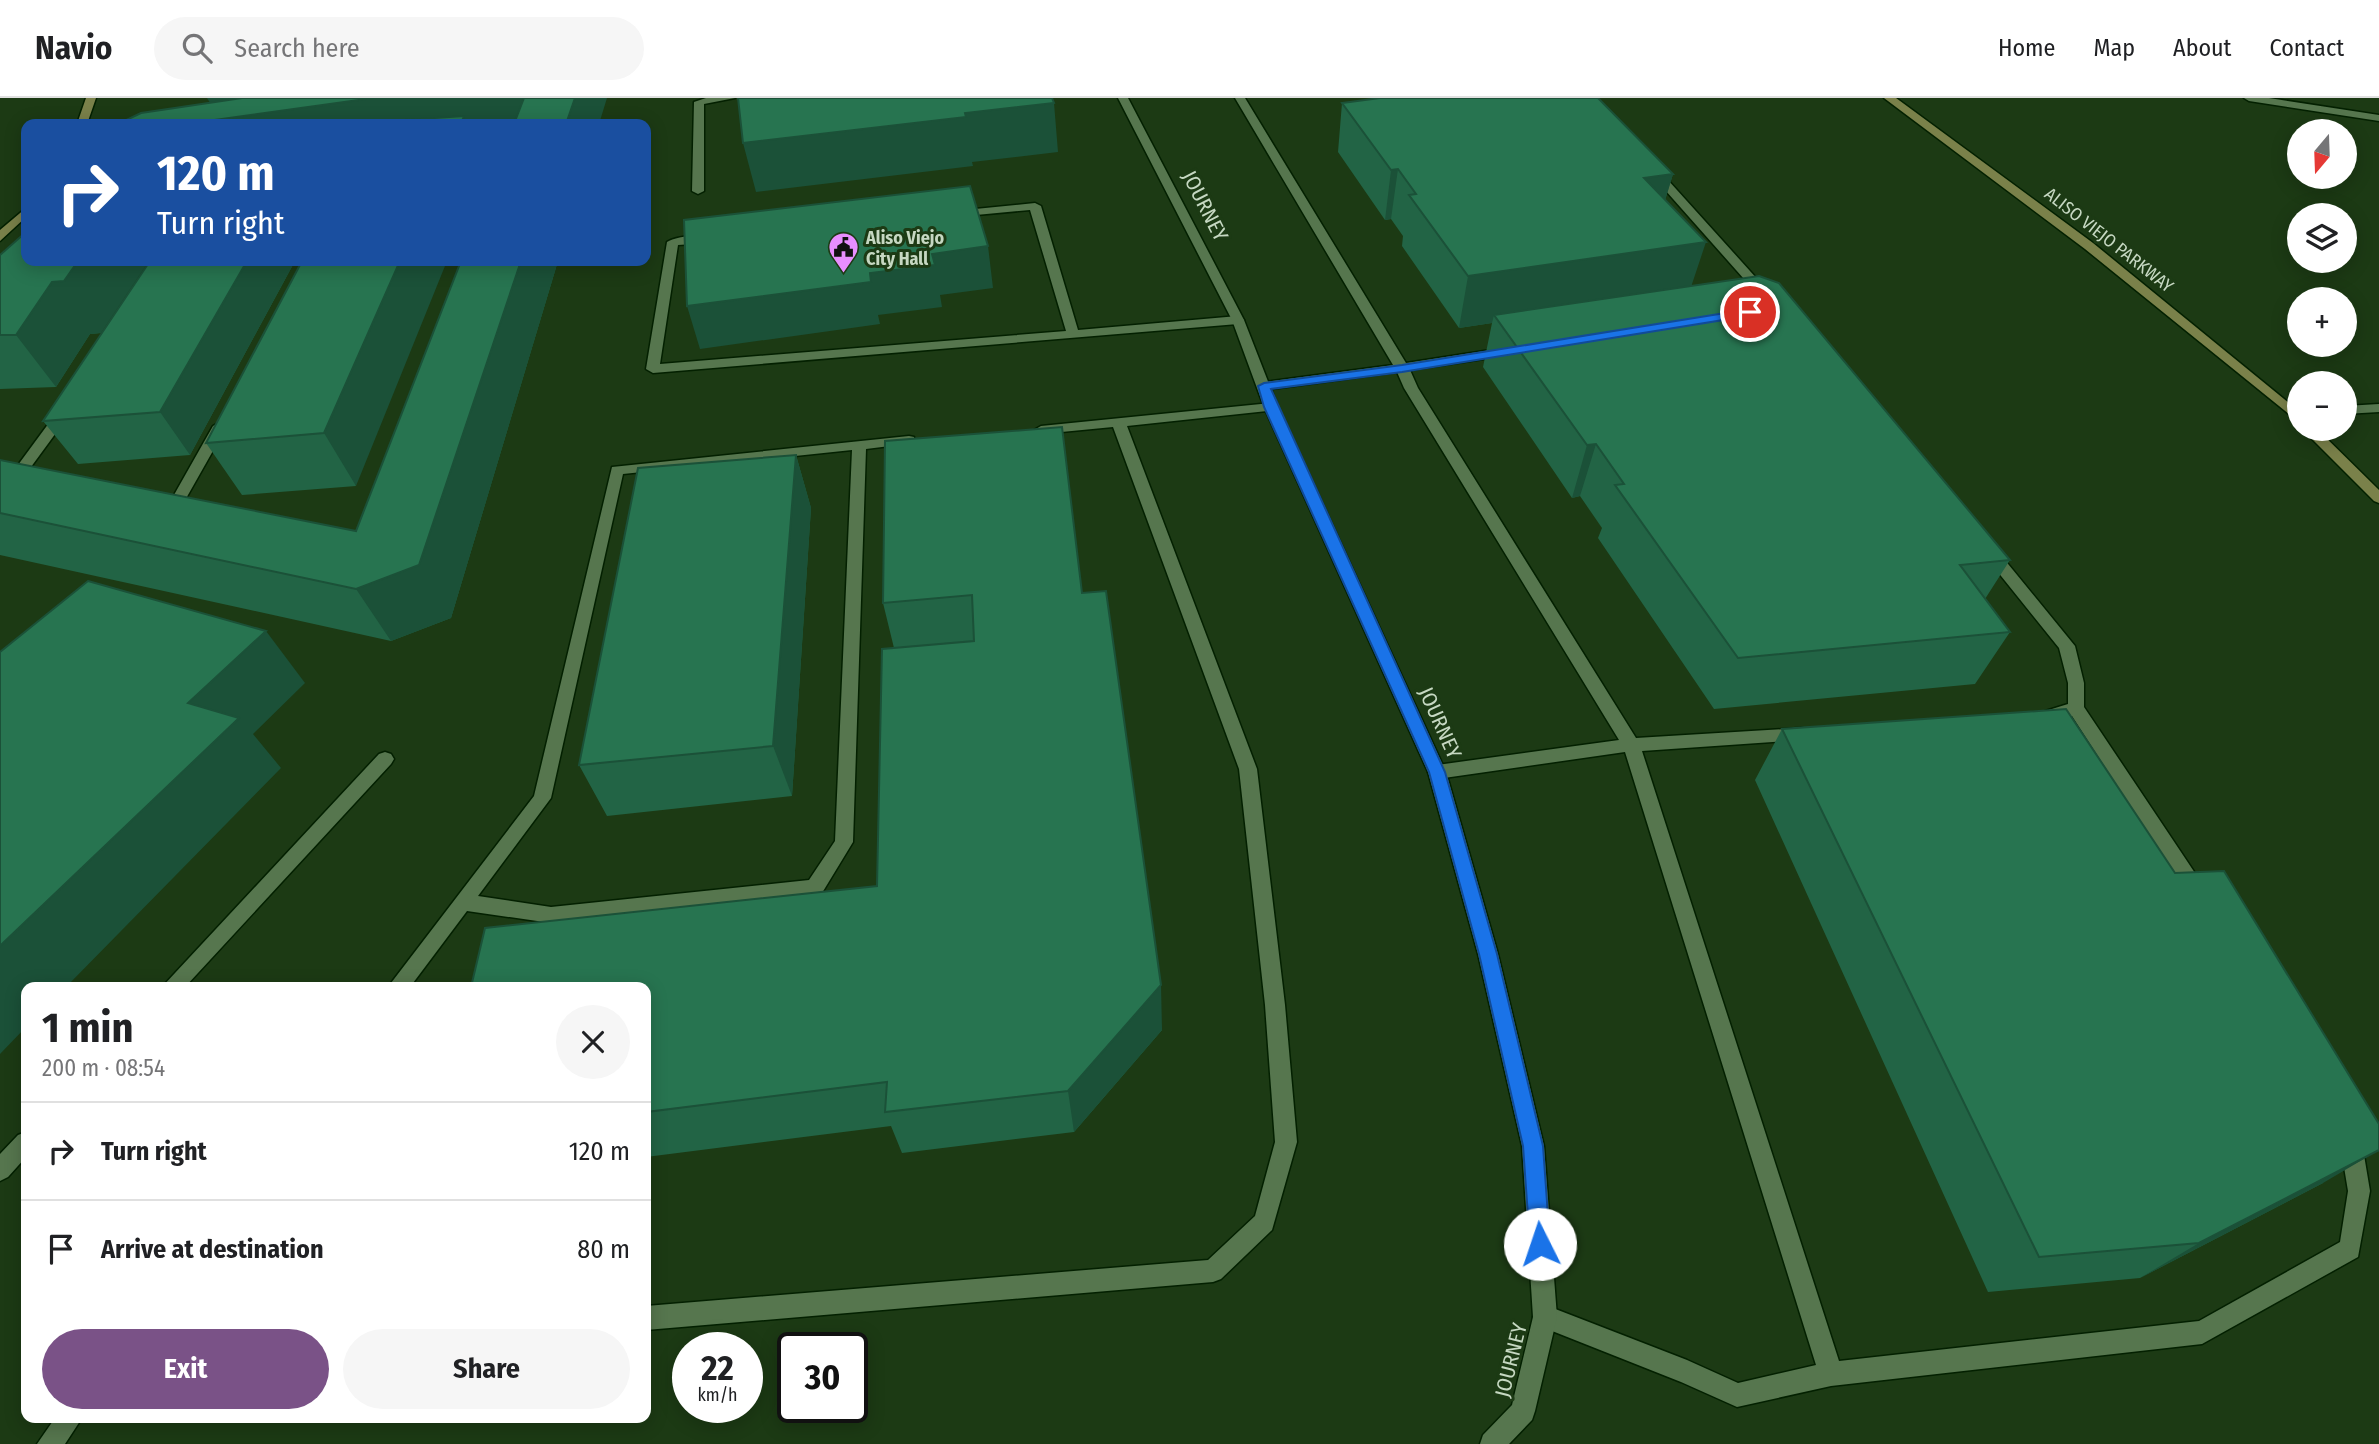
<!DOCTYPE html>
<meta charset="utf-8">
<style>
body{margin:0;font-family:"Fira Sans Condensed",sans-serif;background:#f6f6f6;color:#202124;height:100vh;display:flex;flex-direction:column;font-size:26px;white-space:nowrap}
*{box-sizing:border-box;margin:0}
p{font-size:23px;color:#757577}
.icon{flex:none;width:38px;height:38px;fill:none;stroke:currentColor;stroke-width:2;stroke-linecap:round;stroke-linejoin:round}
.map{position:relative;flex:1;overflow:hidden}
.panel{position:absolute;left:21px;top:884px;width:630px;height:441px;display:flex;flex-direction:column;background:#fff;border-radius:14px;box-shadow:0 4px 18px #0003}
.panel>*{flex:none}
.hud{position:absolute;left:21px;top:21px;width:630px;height:147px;border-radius:14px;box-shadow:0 4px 18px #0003;background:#1a4fa0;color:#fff;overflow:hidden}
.needle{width:46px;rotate:199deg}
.controls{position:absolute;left:2287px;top:21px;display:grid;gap:14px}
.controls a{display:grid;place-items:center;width:70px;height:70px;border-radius:50%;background:#fff;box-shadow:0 4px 18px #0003;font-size:35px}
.speed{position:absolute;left:672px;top:1234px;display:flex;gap:14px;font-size:35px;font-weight:700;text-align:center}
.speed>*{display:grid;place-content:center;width:91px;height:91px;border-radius:50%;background:#fff;box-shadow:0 4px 18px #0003;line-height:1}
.speed small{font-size:18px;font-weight:400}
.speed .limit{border:4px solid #111;border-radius:10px;background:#fff;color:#111}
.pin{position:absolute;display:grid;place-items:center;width:60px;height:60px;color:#fff;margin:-30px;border:4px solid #fff;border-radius:50%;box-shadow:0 2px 7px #0007}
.me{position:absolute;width:77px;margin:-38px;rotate:356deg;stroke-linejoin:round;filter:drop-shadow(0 0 5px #0008)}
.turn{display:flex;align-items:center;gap:24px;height:147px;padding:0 21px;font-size:32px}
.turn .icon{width:91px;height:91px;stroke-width:2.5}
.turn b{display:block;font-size:49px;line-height:60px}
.round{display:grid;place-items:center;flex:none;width:74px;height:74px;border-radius:37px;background:#f6f6f6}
.summary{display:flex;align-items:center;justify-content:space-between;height:119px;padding:0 21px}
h1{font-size:42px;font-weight:700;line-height:52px}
.cta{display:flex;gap:14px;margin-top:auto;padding:14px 21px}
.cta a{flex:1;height:80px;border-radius:42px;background:#7a5287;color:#fff;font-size:28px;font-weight:700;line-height:80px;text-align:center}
.cta a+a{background:#f6f6f6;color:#202124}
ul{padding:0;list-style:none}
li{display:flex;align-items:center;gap:21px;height:98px;padding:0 21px;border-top:2px solid #e0e0e0}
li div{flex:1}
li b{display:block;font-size:26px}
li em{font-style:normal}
header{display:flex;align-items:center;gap:42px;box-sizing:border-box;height:98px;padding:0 35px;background:#fff;border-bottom:2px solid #e0e0e0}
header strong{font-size:33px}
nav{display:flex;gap:38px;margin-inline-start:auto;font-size:24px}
.search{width:490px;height:63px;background:#f6f6f6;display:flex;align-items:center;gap:18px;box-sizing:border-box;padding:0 24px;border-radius:38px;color:#757577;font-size:26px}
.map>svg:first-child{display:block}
</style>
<header>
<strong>Navio</strong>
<div class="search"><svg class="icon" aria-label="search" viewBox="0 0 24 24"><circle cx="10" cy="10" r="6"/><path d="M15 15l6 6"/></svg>Search here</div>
<nav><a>Home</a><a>Map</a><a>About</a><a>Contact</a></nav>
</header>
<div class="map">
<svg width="2379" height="1346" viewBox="0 0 2379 1346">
<rect width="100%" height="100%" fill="#1c3a14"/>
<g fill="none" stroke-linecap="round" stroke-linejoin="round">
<defs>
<path id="lane" d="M706 0H735L704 6V93L698 96 692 93 694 4Z
M1235 0H1245L1406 265 1510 249 1517 253 1510 257 1410 272 1418 290 1636 640 1801 630 1807 631 1810 636 1807 641 1801 642 1642 653 1839 1263 2199 1223 2340 1144 2348 1093 2340 1045 2343 1038 2351 1035 2359 1038 2362 1045 2370 1093 2358 1159 2202 1246 1831 1288 1737 1309 1681 1284 1537 1227 1533 1219 1537 1211 1545 1207 1687 1262 1738 1285 1816 1267 1625 654 1437 681 1431 679 1428 674 1431 669 1437 667 1619 642 1404 290 1397 274 1264 292 1257 288 1264 284 1393 267Z
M2244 0H2269L2379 17V23L2249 3Z
M1650 71H1658L1768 193V199H1760L1650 75Z
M1035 105 1041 108 1078 232 1238 218 1244 222 1238 226 653 275 646 271 667 144C676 138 704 135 714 141L708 145 678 147 660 266 1066 233 1030 112 955 119 949 116 955 113Z
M1271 305 1276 306V312L1127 328 1257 671 1285 907 1297 1044 1272 1132 1221 1181 1213 1184 646 1232V1208L1208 1162 1255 1118 1275 1044 1265 907 1239 671 1113 329 1041 336 1034 332 1041 328Z
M2379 306V314L2345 316V308Z
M65 309 72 313 28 373H18V367L60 310Z
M220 324 227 328 184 404 182 407H172L170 404 213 328Z
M909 338 914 339V345L866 351 853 744 822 795 551 825 467 813 410 889H388L534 698 612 369ZM852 352 835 743 809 782 551 809 478 798 551 700 623 376Z
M1990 449 1995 450 2075 548 2084 585V609L2203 787 2205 793 2203 799 2196 801 2189 799 2072 618 2045 626 2039 625 2037 620 2039 615 2068 606V585L2059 550 1985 458 1982 454 1985 450Z
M385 654 391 656 394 661 391 666 185 889H162L379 656Z
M26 1034V1059L8 1079 0 1083V1056L18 1037Z
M55 1320H82L65 1346H37Z"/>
<path id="street" d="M1118 0H1128L1244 222 1278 309 1446 674 1498 856 1544 1048 1557 1219 1535 1313 1532 1322 1509 1346H1480L1483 1337 1512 1307 1533 1219 1522 1048 1478 856 1428 674 1264 309 1232 222Z"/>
<path id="secondary" d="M86 0H96L87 26H77Z
M1884 0H1896L2093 145 2300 314V325L2085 151Z
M26 110V119L0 143V132Z
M2302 331H2317L2379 392V405L2374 403Z"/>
</defs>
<!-- lane casing -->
<use href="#lane" stroke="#032000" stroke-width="3"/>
<!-- street casing -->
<use href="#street" stroke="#032000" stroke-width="3"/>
<!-- secondary casing -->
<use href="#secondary" stroke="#032000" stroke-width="3"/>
<!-- lane -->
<use href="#lane" fill="#56764e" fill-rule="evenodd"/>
<!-- street -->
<use href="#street" fill="#56764e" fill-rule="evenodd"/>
<!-- secondary -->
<use href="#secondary" fill="#7a814a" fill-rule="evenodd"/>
</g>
<!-- wall -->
<path fill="#226445" d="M1342 5 1673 76 1665 102 1692 188 2010 462 1985 501 2010 534 1975 586 1714 611 1598 440 1602 430 1580 398 1572 400 1483 269 1492 225 1459 230 1402 148 1403 138 1391 121 1385 122 1338 54Z
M0 157 101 235 90 236 56 289 0 291Z
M150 163H295L190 357 78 366 43 323Z
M302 163 356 388 242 397 206 345Z
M461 163H558L451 520 391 543 0 457V362L356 433Z
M885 343 1082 495 1162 932 1074 1034 902 1055 891 1028 646 1059V889L877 788 894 550 883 505Z
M796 357 811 410 792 698 607 718 579 667Z
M1782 631 2323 1085 2140 1180 1988 1194 1755 682Z"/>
<!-- shaded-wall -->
<path fill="#1b5138" d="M207 0H262L212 8Z
M373 0H541L551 26H186Z
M575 0H607L599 26H566Z
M1054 5 1058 54 972 64 973 68 756 94 743 45 965 15Z
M1398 71 1391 121 1385 122 1391 72Z
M1673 76 1658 126 1644 80Z
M1706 144 1689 195 1494 217 1492 225 1459 230 1468 178Z
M988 148 993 190 940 197 942 209 878 217 880 226 700 251 687 208 870 175 932 156Z
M78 163H149L101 235 90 236 56 289 16 237 52 184Z
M247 163H295L190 357 160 314Z
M400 163H447L356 388 324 335Z
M521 163H558L451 520 391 543 356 491Z
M1596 346 1580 398 1572 400 1587 347Z
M796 357 811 410 792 698 773 648Z
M266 533 305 585 253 636 281 670 66 889H26V929L0 956V848L188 605Z
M1161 887 1162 932 1074 1034 1068 993Z
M2379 1052 2323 1085 2140 1180 2199 1145Z"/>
<!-- building -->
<path fill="#277450" stroke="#1b5138" stroke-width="2" d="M242 0H373L186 26H121L124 23 141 15Z
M524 0H575L566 26H514Z
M738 0H1052L1054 5 965 15 966 19 743 45Z
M1380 0H1598L1673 76 1644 80 1706 144 1468 178 1409 97 1416 96 1398 71 1391 72 1342 5Z
M464 18 461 26H374L376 24Z
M970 88 988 148 932 156 935 167 870 175 871 184 687 208 684 122Z
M26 134V163H78L64 183 52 184 16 237H0V157Z
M150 163H247L160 314 43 323Z
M302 163H400L324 335 206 345Z
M461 163H521L419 467 356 491 0 415V362L356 433Z
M1759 178 1779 185 2010 462 1960 467 2010 534 1738 560 1615 387 1624 386 1596 346 1587 347 1494 217Z
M1062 329 1082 495 1106 493 1161 887 1068 993 885 1014 887 984 646 1014V889H471L485 830 877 788 882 551 974 543 972 497 883 505 885 343Z
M796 357 773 648 579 667 638 370Z
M88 483 266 533 188 605 239 620 0 848V554Z
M2066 611 2175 775 2224 773 2379 1026V1052L2199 1145 2039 1159 1782 631Z"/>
<!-- route -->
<path fill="#1a73e8" stroke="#114b97" stroke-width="2" d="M1750 211 1756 214 1754 217 1402 274 1271 291 1445 674 1497 856 1543 1048 1550 1146 1547 1153 1540 1156 1533 1153 1530 1146 1523 1048 1479 856 1429 674 1264 309 1258 288 1264 285 1402 267Z"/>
<!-- icons -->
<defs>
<symbol id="civic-pin" viewBox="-11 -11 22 30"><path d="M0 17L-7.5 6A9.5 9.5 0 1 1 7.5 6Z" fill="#e88eff" stroke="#1c3a14"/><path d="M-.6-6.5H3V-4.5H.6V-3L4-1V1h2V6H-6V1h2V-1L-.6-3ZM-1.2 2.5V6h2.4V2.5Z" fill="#111"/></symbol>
</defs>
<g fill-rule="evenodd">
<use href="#civic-pin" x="826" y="132" width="35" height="47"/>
</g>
<g text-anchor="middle" stroke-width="6" stroke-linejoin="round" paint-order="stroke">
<!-- far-poi labels -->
<g font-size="18" font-weight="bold" fill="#c6d8c2" stroke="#1c3a14" text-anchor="start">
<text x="866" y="146">Aliso Viejo<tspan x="866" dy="21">City Hall</tspan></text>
</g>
<!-- far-street labels -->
<g font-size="18" fill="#c6d8c2" stroke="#1c3a14">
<text transform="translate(2109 142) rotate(38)" y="6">ALISO VIEJO PARKWAY</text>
</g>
<!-- street labels -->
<g font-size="21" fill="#c6d8c2" stroke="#1c3a14">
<text transform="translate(1205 108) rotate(63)" y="7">JOURNEY</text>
<text transform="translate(1440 625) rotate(66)" y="7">JOURNEY</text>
<text transform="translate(1511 1262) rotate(-76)" y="7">JOURNEY</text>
</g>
</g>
</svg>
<div class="controls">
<a><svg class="needle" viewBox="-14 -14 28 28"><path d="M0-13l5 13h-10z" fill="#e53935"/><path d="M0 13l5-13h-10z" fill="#757577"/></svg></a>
<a><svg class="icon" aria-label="layers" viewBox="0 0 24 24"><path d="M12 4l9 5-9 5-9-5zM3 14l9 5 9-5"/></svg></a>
<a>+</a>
<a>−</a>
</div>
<div class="speed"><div>22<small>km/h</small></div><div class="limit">30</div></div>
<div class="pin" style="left:1750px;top:214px;background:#d93025"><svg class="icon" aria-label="arrive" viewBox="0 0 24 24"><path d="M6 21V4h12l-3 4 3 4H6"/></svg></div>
<svg class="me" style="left:1540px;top:1146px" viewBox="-20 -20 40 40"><circle r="19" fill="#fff"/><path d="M0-13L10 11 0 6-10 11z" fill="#1a73e8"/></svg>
<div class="hud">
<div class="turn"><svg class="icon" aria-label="right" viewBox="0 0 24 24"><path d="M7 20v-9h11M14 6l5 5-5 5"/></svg><div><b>120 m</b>Turn right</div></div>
</div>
<section class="panel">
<div class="summary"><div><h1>1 min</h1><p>200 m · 08:54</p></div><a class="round"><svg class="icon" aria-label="close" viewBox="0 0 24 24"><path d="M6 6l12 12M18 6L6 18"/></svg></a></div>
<ul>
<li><svg class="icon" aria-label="right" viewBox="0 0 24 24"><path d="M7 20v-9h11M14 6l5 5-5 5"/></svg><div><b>Turn right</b></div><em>120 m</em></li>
<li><svg class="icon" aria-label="arrive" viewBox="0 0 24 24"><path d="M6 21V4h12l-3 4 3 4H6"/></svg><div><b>Arrive at destination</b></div><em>80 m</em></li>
</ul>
<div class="cta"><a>Exit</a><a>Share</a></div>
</section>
</div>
